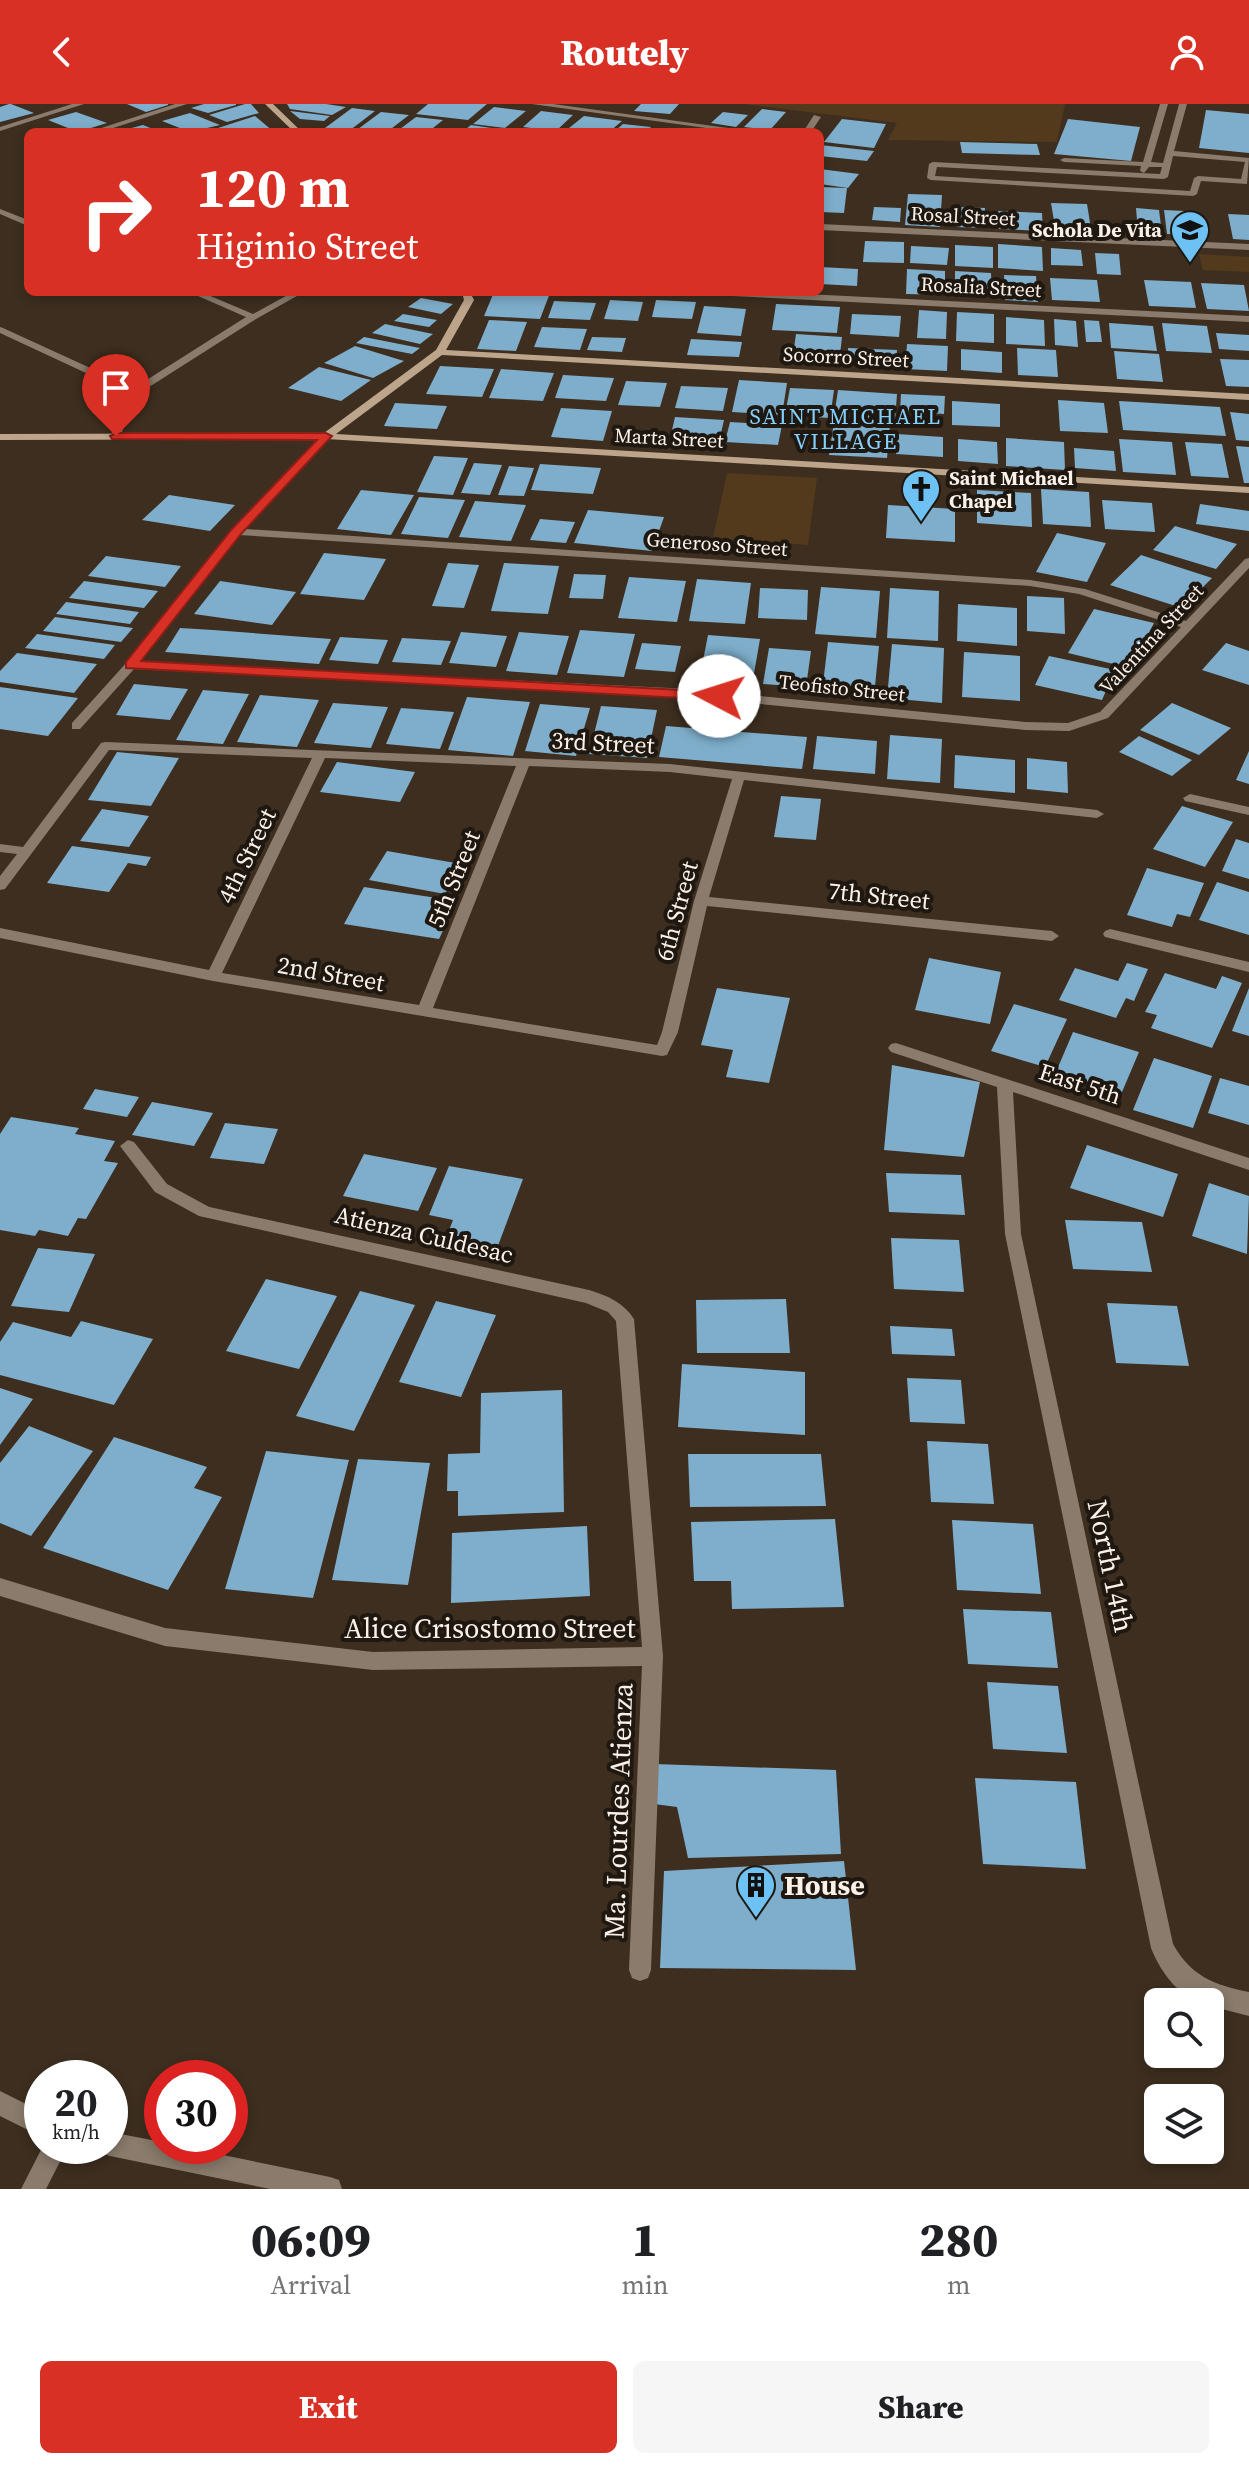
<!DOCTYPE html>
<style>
body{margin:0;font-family:"Source Serif 4",serif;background:#f6f6f6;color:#202124;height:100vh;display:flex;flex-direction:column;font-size:30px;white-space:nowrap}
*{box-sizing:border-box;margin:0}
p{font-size:26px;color:#757577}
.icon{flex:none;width:44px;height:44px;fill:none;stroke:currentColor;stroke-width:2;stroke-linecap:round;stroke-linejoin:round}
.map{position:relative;height:2085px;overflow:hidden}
.sheet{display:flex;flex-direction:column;background:#fff;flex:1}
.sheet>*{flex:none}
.guide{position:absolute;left:24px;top:24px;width:800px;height:168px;border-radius:12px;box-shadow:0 4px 12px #0003;background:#d93025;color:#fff;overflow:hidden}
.controls{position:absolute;left:1144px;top:1884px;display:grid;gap:16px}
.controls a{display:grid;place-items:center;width:80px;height:80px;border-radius:12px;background:#fff;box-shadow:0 4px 12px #0003;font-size:40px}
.speed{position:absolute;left:24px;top:1956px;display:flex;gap:16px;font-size:40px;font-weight:700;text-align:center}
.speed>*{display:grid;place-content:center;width:104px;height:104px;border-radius:50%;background:#fff;box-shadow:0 4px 12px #0003;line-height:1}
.speed small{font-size:20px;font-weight:400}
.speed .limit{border:12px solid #d22;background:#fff;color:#111}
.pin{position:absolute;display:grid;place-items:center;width:68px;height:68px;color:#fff;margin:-82px -34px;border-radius:50% 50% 50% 0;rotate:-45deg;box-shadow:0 0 8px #0007}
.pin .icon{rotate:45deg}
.me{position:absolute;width:88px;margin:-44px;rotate:275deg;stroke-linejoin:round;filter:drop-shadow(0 0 6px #0008)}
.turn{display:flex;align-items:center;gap:28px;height:168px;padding:0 40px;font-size:36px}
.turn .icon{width:104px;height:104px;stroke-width:2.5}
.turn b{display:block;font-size:56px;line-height:68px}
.eta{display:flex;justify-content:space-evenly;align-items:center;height:136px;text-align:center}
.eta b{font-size:48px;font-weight:800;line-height:56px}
.button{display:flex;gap:16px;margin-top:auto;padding:16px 40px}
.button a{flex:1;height:92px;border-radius:12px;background:#d93025;color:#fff;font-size:32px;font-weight:800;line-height:92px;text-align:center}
.button a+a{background:#f6f6f6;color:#202124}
header{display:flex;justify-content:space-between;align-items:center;height:104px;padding:0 40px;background:#d93025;color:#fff;font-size:36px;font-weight:800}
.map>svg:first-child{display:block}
</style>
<header><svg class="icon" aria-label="back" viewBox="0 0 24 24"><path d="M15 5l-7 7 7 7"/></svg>Routely<svg class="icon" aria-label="person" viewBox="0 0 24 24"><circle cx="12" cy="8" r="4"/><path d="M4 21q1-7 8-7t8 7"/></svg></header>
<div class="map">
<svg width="1249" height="2085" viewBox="0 0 1249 2085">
<rect width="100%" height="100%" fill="#3d2e1f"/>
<!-- green -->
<path fill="#533a1d" d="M744 0H1065L1057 38 888 36 897 19Z
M1199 150 1249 153V168L1203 166Z
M727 369 817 374 808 441 713 434Z"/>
<!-- building -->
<path fill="#7eaecb" d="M9 0H11L34 9 0 18V3Z
M127 0H168V1L146 8Z
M204 0H236V1L208 9 191 4Z
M245 0H251L259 9 227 18 209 11Z
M287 0H326L346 3 332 11 290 5Z
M428 0H487L468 16 416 10Z
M641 0H679L670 10 634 7Z
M494 3 526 7 505 24 473 20Z
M352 4 375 7 349 27 325 24Z
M762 5 786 8 770 26 744 23Z
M1206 6 1249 10V49L1199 44Z
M290 7 330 12 324 17 300 15Z
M541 7 573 11 556 27 523 23Z
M76 8 107 19 78 28 48 16Z
M381 8 409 11 387 28H354Z
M723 8 748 11 736 23 711 19Z
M190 9 220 21 190 28 162 17Z
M255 12 274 28H222L215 25Z
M584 12 622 17 609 28H564Z
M416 13 443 16 428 28H396Z
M842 15 886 20 874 44 824 38Z
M1068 15 1140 23 1131 57 1054 50Z
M623 20 651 23 646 28H614Z
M143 21 160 28H120V27Z
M471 21 498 25 494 28H462Z
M960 38 1037 40 1040 51 962 49Z
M820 41 874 47 867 57 820 52Z
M820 65 859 70 848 84 820 80Z
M820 83 847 84 844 109 820 108Z
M908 90 942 91 940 123 905 121Z
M1051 99 1087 100 1092 131 1056 129Z
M874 103 901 104 900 118 872 116Z
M958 103 985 104 984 124 956 123Z
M1136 104 1159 106 1162 130 1138 128Z
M1164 106 1184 107 1187 131 1167 130Z
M998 107 1042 109 1043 127 999 125Z
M1228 110 1249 111V136L1233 135Z
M865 137 904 138V159L863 158Z
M998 140 1042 143 1043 167 998 164Z
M955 141 993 143V164L955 162Z
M911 142 949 144 947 161 910 159Z
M1051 144 1081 146 1083 162 1051 161Z
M1095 149 1119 150 1121 171 1097 170Z
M820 163 858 165 857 182 820 180Z
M907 165 945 167V191L906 190Z
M955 167 991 169 992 192 955 190Z
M1004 171 1036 172 1038 198 1005 196Z
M1050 174 1097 176 1100 198 1052 196Z
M1144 176 1191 178 1196 204 1149 202Z
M1201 179 1244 181 1249 207 1207 205Z
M494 188H536L550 189 540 215 484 212Z
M421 194 453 200 441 210 408 203Z
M610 196 643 198 638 217 604 215Z
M656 196 696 198 692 215 652 213Z
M554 197 596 199 590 216 548 214Z
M776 200 840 203 837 229 772 226Z
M704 202 746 205 741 232 697 229Z
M919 206 947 208 946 235 917 234Z
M957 208 994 210V239L956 237Z
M403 210 437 216 429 223 394 217Z
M852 210 901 212 899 233 850 230Z
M1006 213 1044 216 1045 242 1006 240Z
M1054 215 1076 217 1078 243 1055 241Z
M489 216 527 218 516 247 477 245Z
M1084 216 1099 217 1102 238H1086Z
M1109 219 1153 222 1157 247 1111 244Z
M1162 219 1207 222 1212 249 1166 247Z
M385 220 433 230 420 240 372 229Z
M542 223 587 225 580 246 534 243Z
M1216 229 1249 231V247L1219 245Z
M796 230 842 233 839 260 792 258Z
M364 233 420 244 412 250 356 239Z
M592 233 626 234 622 248 587 246Z
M691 235 742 238 739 253 687 251Z
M907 240 948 242 947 267 905 265Z
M355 242 404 257 373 274 324 259Z
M848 244 897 246 896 260 847 257Z
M1017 244 1056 246 1058 273 1018 271Z
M961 245 1002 248V269L961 266Z
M1114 247 1159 250 1163 278 1117 275Z
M1220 255 1249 256V283L1226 282Z
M440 262 494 265 482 293 426 290Z
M319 263 371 276 341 297 288 284Z
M501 265 554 269 543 297 489 294Z
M563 271 614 274 606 297 555 294Z
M739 276 787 279 782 311 732 308Z
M626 277 667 279 660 303 618 301Z
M681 282 728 284 723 307 675 304Z
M790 284 834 286 830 314 785 311Z
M838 286 897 290 895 317 834 313Z
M901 290 945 292 944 310 900 307Z
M1058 296 1104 299 1108 329 1060 327Z
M952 297 1000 300V323L952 321Z
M1119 297 1220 303 1226 332 1123 326Z
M395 299 447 302 437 325 384 322Z
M561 304 612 307 603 337 551 333Z
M1230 308 1249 310V337L1236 336Z
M675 313 724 316 718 342 669 339Z
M730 318 782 321 778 341 725 338Z
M834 318 890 321 887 354 829 351Z
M897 330 943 333V353L896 350Z
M1006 334 1064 338 1065 366 1006 362Z
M958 335 997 338 998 360 958 357Z
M1119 335 1172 338 1176 371 1123 368Z
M1185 338 1222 340 1229 374 1191 372Z
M1236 342 1249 343V379H1244Z
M1074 344 1114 347 1116 367 1075 364Z
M434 352 468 354 453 391 417 388Z
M474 359 502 361 490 391 461 389Z
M540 360 601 364 593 390 531 386Z
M509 362 534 364 524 392 498 391Z
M1041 385 1089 388 1091 423 1043 420Z
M361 386 414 391 391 431 337 425Z
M977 386 1031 389 1032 423 977 419Z
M169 391 235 401 210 427 142 416Z
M419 393 465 396 448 434 401 430Z
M1102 396 1152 399 1155 428 1105 425Z
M475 397 526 401 511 437 459 433Z
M1200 400 1249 407V427L1196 420Z
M888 401 955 405V438L886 434Z
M588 406 664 413 652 447 574 439Z
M540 415 575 418 566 439 530 436Z
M1175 422 1237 440 1216 465 1153 446Z
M1057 429 1106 439 1087 478 1036 468Z
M324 449 386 455 364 496 300 490Z
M1141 451 1212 474 1182 504 1110 481Z
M106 452 181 462 165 483 88 472Z
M448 459 479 461 464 504 432 502Z
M504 459 559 462 548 510 491 507Z
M574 470 606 471 603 495 569 494Z
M629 473 686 477 677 518 618 514Z
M697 475 751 479 745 520 689 517Z
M84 477 158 487 144 504 69 494Z
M220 477 296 488 272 521 194 510Z
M821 483 880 487 876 534 815 530Z
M760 484 808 486 807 516 758 514Z
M890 484 939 487 938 537 887 534Z
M1027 492 1064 494 1065 530 1027 527Z
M66 498 139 508 130 520 56 510Z
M958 500 1017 504V542L957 537Z
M1094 505 1154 519 1130 564 1068 549Z
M55 513 133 524 121 538 43 527Z
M180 524 213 526 331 535 319 560 165 548Z
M580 526 635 530 624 573 567 569Z
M461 528 507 532 496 563 449 559Z
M519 528 569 532 557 571 506 567Z
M37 530 115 541 104 555 25 544Z
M708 531 760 535 752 581 699 577Z
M340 533 388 536 378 560 329 556Z
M402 534 451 537 441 561 392 558Z
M828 538 879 542 874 592 822 588Z
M642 539 681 542 675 568 635 565Z
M1226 539 1249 547V581L1202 566Z
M892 540 944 544 942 599 887 594Z
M769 544 811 547 806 583 763 580Z
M964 548 1020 552V597L962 593Z
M17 549 97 560 74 589 0 578V567Z
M1049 552 1115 566 1102 596 1035 581Z
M134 580 188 585 170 616 116 611Z
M0 583 78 594 48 632 0 625Z
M203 586 249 590 223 640 176 636Z
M260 591 319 596 297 643 237 638Z
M467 593 530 598 513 652 448 646Z
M333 599 388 603 371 644 314 639Z
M1172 599 1231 624 1199 651 1140 626Z
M540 600 590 604 576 652 525 647Z
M601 602 657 606 647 654 589 650Z
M401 604 454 608 440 645 386 640Z
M666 622 807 633 802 665 659 653Z
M890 631 942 635 940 679 887 675Z
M817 632 877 637 875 670 813 665Z
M1139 632 1192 656 1172 672 1119 648Z
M1249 647V680L1236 676Z
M117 648 179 654 151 702 88 696Z
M955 651 1015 656V689L954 684Z
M1027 654 1067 658 1068 689 1027 685Z
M337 658 415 668 400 698 320 688Z
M781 692 821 695 816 736 774 733Z
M1182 702 1233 718 1205 763 1153 745Z
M102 705 149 712 129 743 80 737Z
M1236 735 1249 739V775L1222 767Z
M72 742 151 753 146 762 128 759 109 788 47 779Z
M387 747 461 760 445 790 369 776Z
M1147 764 1204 779 1190 813 1177 810 1172 823 1127 811Z
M1217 778 1249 788V831L1199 816Z
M364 783 457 797 439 835 344 820Z
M929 854 1001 868 990 920 915 906Z
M1127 859 1148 865 1134 897 1126 894 1116 914 1059 896 1075 864 1118 877Z
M1165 869 1216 885 1222 872 1242 879 1212 944 1151 924 1157 911 1145 908Z
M717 884 790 894 769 979 726 973 733 946 701 941Z
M1249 884V932L1232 927Z
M1014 900 1067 915 1045 963 991 947Z
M1073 928 1139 948 1122 988 1056 968Z
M1154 954 1212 972 1193 1024 1133 1006Z
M892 961 980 978 964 1053 884 1046Z
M1220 974 1249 982V1021L1208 1009Z
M95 985 139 993 127 1013 83 1005Z
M152 998 213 1009 194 1042 132 1031Z
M11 1013 79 1024 75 1030 115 1037 104 1057 118 1059 86 1115 78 1114 68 1132 39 1126 35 1132 0 1126V1030Z
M225 1019 278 1025 264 1060 210 1054Z
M1087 1041 1178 1070 1163 1113 1070 1084Z
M364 1050 437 1064 418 1107 343 1092Z
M449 1062 523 1075 496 1147 445 1137 453 1116 429 1111Z
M886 1069 961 1071 965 1111 889 1108Z
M1209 1079 1249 1092 1247 1150 1192 1132Z
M1065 1116 1142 1118 1152 1168 1073 1165Z
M891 1134 959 1136 964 1188 894 1185Z
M38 1144 95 1150 69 1208 11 1202Z
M266 1175 337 1192 299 1265 226 1247Z
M360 1187 415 1201 354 1327 296 1312Z
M786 1195 790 1249H697L696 1196Z
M436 1197 496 1211 461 1293 399 1278Z
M1107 1199 1177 1202 1189 1262 1116 1259Z
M81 1217 153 1235 114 1301 0 1271V1238L13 1218 71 1233Z
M890 1222 952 1225 955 1252 892 1250Z
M682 1260 805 1268V1331L678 1323Z
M907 1274 961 1276 965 1320 910 1318Z
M0 1284 33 1295 0 1341Z
M562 1286 564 1408 458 1412V1387H447L448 1350 480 1349 481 1289Z
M29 1322 93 1347 31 1432 0 1419V1359Z
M114 1333 207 1363 194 1384 222 1393 168 1486 43 1444Z
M927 1337 988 1340 994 1400 931 1398Z
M266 1347 349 1356 313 1494 225 1485Z
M688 1350H821L826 1402 690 1403Z
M358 1355 430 1359 408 1481 332 1476Z
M835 1415 844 1503 732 1505 731 1477H694L691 1418Z
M952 1416 1033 1420 1041 1490 957 1486Z
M587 1422 590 1492 451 1499 452 1429Z
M963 1505 1051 1508 1058 1564 968 1560Z
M987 1578 1058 1582 1067 1649 993 1645Z
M654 1660 836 1666 841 1750 688 1754 677 1703 654 1700Z
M975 1674 1076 1678 1086 1765 983 1760Z
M844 1757 856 1866 660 1864 664 1767Z"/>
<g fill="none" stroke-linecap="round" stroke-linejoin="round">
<!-- lane -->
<path fill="#8a7b6c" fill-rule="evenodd" d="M72 0H84L0 27V23Z
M1160 0H1168L1151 58 1163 59 1179 0H1187L1174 47 1249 54 1247 80 1201 77 1197 90 1193 92 931 76 927 74 929 60 933 58 1160 70 1162 63H1149L1144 69 1140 67 1141 62 1064 58 1060 56 1064 54 1143 58ZM1173 52 1245 58 1241 75 1198 72 1194 74 1190 87 935 72 937 63 1164 75 1168 73Z
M128 1036 134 1038 167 1080 211 1104 213 1108 211 1112H199L155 1088 120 1042Z"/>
<!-- street -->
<path fill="#8a7b6c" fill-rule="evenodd" d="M175 0H187L101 28H89Z
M532 0H553L757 28H735Z
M814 11 821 13 811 28H803Z
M0 105 28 116V122L0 110Z
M820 120 1249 140V146L820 126Z
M189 188H201L253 210 293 188H304L256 215 138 290 129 303 121 332 116 335 111 332 119 303 129 289 0 229V223L3 224 134 284 246 213Z
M708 188H765L1249 212V218L712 191Z
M326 329 331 332 330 334 245 425 1030 476 1085 485 1186 517 1245 455 1249 454V464L1108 614 1069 627 1025 626 689 593 134 565 80 625H72V619L127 558 232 426ZM239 431 1030 482 1079 490 1181 523 1100 608 1068 619 1025 618 689 585 140 558Z
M105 638 670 660 1097 706 1104 710 1097 714 744 676 709 793 1052 827 1059 832 1052 837 707 802 678 928 667 951 662 952 213 877 0 834V824L209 866 312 654 109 646 5 785 0 786V772L17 750 0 748V740L23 743 101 639ZM325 654 516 662 419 901 222 869ZM529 662 670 668 732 675 694 797 662 928 657 941 433 904Z
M1190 690 1249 703V711L1185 697 1183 694Z
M1110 825 1249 858V868L1105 833 1103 830 1105 827Z
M896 939 1249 1054V1066L1013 988 1021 1130 1173 1840C1191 1872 1214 1881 1249 1888V1912L1210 1902V1898C1181 1898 1161 1869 1151 1844L1005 1130 997 983 891 948 888 944 891 940Z
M205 1102 589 1186C608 1192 623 1198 634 1215L663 1552 651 1866 648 1874 640 1877 632 1874 629 1866 642 1562 373 1566 165 1542 0 1492V1474L165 1524 373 1548 642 1543 616 1217 608 1208 586 1199 199 1112 197 1108 199 1104Z
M0 1987 42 2008V2033L0 2012Z
M110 2028 162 2038V2042H179L330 2073 339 2076 342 2085H270L110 2052 101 2049 99 2042H110Z
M43 2042H68L46 2085H21Z"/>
<!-- secondary -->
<path fill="#bda58c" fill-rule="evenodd" d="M265 0H273L302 28H294Z
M462 188H470L474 196 446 246 1249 290V296L442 251 336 330 1249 383V389L326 335 0 336V330L324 329 436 246 464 196Z"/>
</g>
<!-- route -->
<path fill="#d93025" stroke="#8d1f18" stroke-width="2" d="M116 329H326L332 332 241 430 141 557 719 588 726 592 719 596 126 564V558L232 425 317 336 112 335 110 332Z"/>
<!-- icons -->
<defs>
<symbol id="school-pin" viewBox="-11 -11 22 30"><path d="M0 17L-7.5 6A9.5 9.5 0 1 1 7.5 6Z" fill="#6dc2f3" stroke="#1e1811"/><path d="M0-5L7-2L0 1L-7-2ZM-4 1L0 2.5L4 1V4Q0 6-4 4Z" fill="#111"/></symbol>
<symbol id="church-pin" viewBox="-11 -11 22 30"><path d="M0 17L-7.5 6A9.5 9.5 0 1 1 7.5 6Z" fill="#6dc2f3" stroke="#1e1811"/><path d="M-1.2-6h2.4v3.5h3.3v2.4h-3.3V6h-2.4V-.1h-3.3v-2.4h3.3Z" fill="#111"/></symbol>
<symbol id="building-pin" viewBox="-11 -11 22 30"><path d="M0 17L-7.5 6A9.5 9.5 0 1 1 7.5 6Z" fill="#6dc2f3" stroke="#1e1811"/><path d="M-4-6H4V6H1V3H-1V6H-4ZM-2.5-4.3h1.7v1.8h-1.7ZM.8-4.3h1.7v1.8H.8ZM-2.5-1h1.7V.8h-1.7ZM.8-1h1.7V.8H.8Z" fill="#111"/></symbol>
</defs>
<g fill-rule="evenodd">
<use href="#school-pin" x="1168" y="104" width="44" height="60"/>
<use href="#church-pin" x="899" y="363" width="44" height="60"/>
<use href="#building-pin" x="734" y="1759" width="44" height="60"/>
</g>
<g text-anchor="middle" stroke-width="8" stroke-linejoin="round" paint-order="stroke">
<!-- far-street labels -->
<g font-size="20" fill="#fbf1e8" stroke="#1e1811">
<text transform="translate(963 112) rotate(3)" y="7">Rosal Street</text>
<text transform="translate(981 183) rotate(3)" y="7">Rosalia Street</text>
<text transform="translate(846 253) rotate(3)" y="7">Socorro Street</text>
<text transform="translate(669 334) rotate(3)" y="7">Marta Street</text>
<text transform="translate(717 440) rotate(4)" y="7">Generoso Street</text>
<text transform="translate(1151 535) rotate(-47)" y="7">Valentina Street</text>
<text transform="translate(842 584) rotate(6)" y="7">Teofisto Street</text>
</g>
<!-- far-poi labels -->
<g font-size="20" font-weight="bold" fill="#fbf1e8" stroke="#1e1811" text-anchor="end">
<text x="1162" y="133">Schola De Vita</text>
<text x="949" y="381" text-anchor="start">Saint Michael<tspan x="949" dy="23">Chapel</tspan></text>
</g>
<!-- far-neighbourhood labels -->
<g font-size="22" letter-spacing="2" fill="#84d1ff" stroke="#1e1811">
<text x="846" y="320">SAINT MICHAEL<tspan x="846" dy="25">VILLAGE</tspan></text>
</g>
<!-- street labels -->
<g font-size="24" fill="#fbf1e8" stroke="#1e1811">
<text transform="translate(603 639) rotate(3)" y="8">3rd Street</text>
<text transform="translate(247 752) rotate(-64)" y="8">4th Street</text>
<text transform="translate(454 775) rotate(-68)" y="8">5th Street</text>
<text transform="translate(879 792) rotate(6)" y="8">7th Street</text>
<text transform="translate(677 807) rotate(-75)" y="8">6th Street</text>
<text transform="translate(331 870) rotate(10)" y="8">2nd Street</text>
<text transform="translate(1080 980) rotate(18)" y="8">East 5th</text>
<text transform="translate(424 1131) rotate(13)" y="8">Atienza Culdesac</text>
</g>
<!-- near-street labels -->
<g font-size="28" fill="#fbf1e8" stroke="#1e1811">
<text transform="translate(1111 1462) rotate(78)" y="10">North 14th</text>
<text x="490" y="1534">Alice Crisostomo Street</text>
<text transform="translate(618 1707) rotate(-88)" y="10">Ma. Lourdes Atienza</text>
</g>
<!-- near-poi labels -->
<g font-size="28" font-weight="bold" fill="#fbf1e8" stroke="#1e1811" text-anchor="start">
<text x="784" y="1791">House</text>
</g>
</g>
</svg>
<div class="controls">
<a><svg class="icon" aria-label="search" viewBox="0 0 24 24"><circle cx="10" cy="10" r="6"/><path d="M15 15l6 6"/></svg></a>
<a><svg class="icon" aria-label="layers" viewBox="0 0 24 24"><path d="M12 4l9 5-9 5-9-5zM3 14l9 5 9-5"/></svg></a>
</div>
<div class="speed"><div>20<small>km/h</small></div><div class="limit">30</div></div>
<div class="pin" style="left:116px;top:332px;background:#d93025"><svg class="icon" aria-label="arrive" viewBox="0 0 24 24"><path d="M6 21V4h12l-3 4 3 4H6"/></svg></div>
<svg class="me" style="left:719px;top:592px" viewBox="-20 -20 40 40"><circle r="19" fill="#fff"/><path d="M0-13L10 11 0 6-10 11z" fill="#d93025"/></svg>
<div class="guide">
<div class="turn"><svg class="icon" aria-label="right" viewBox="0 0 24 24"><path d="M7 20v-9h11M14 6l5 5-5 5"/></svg><div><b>120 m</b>Higinio Street</div></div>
</div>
</div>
<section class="sheet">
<div class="eta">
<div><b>06:09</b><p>Arrival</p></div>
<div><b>1</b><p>min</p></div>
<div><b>280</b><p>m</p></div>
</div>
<div class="button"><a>Exit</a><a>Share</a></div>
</section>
